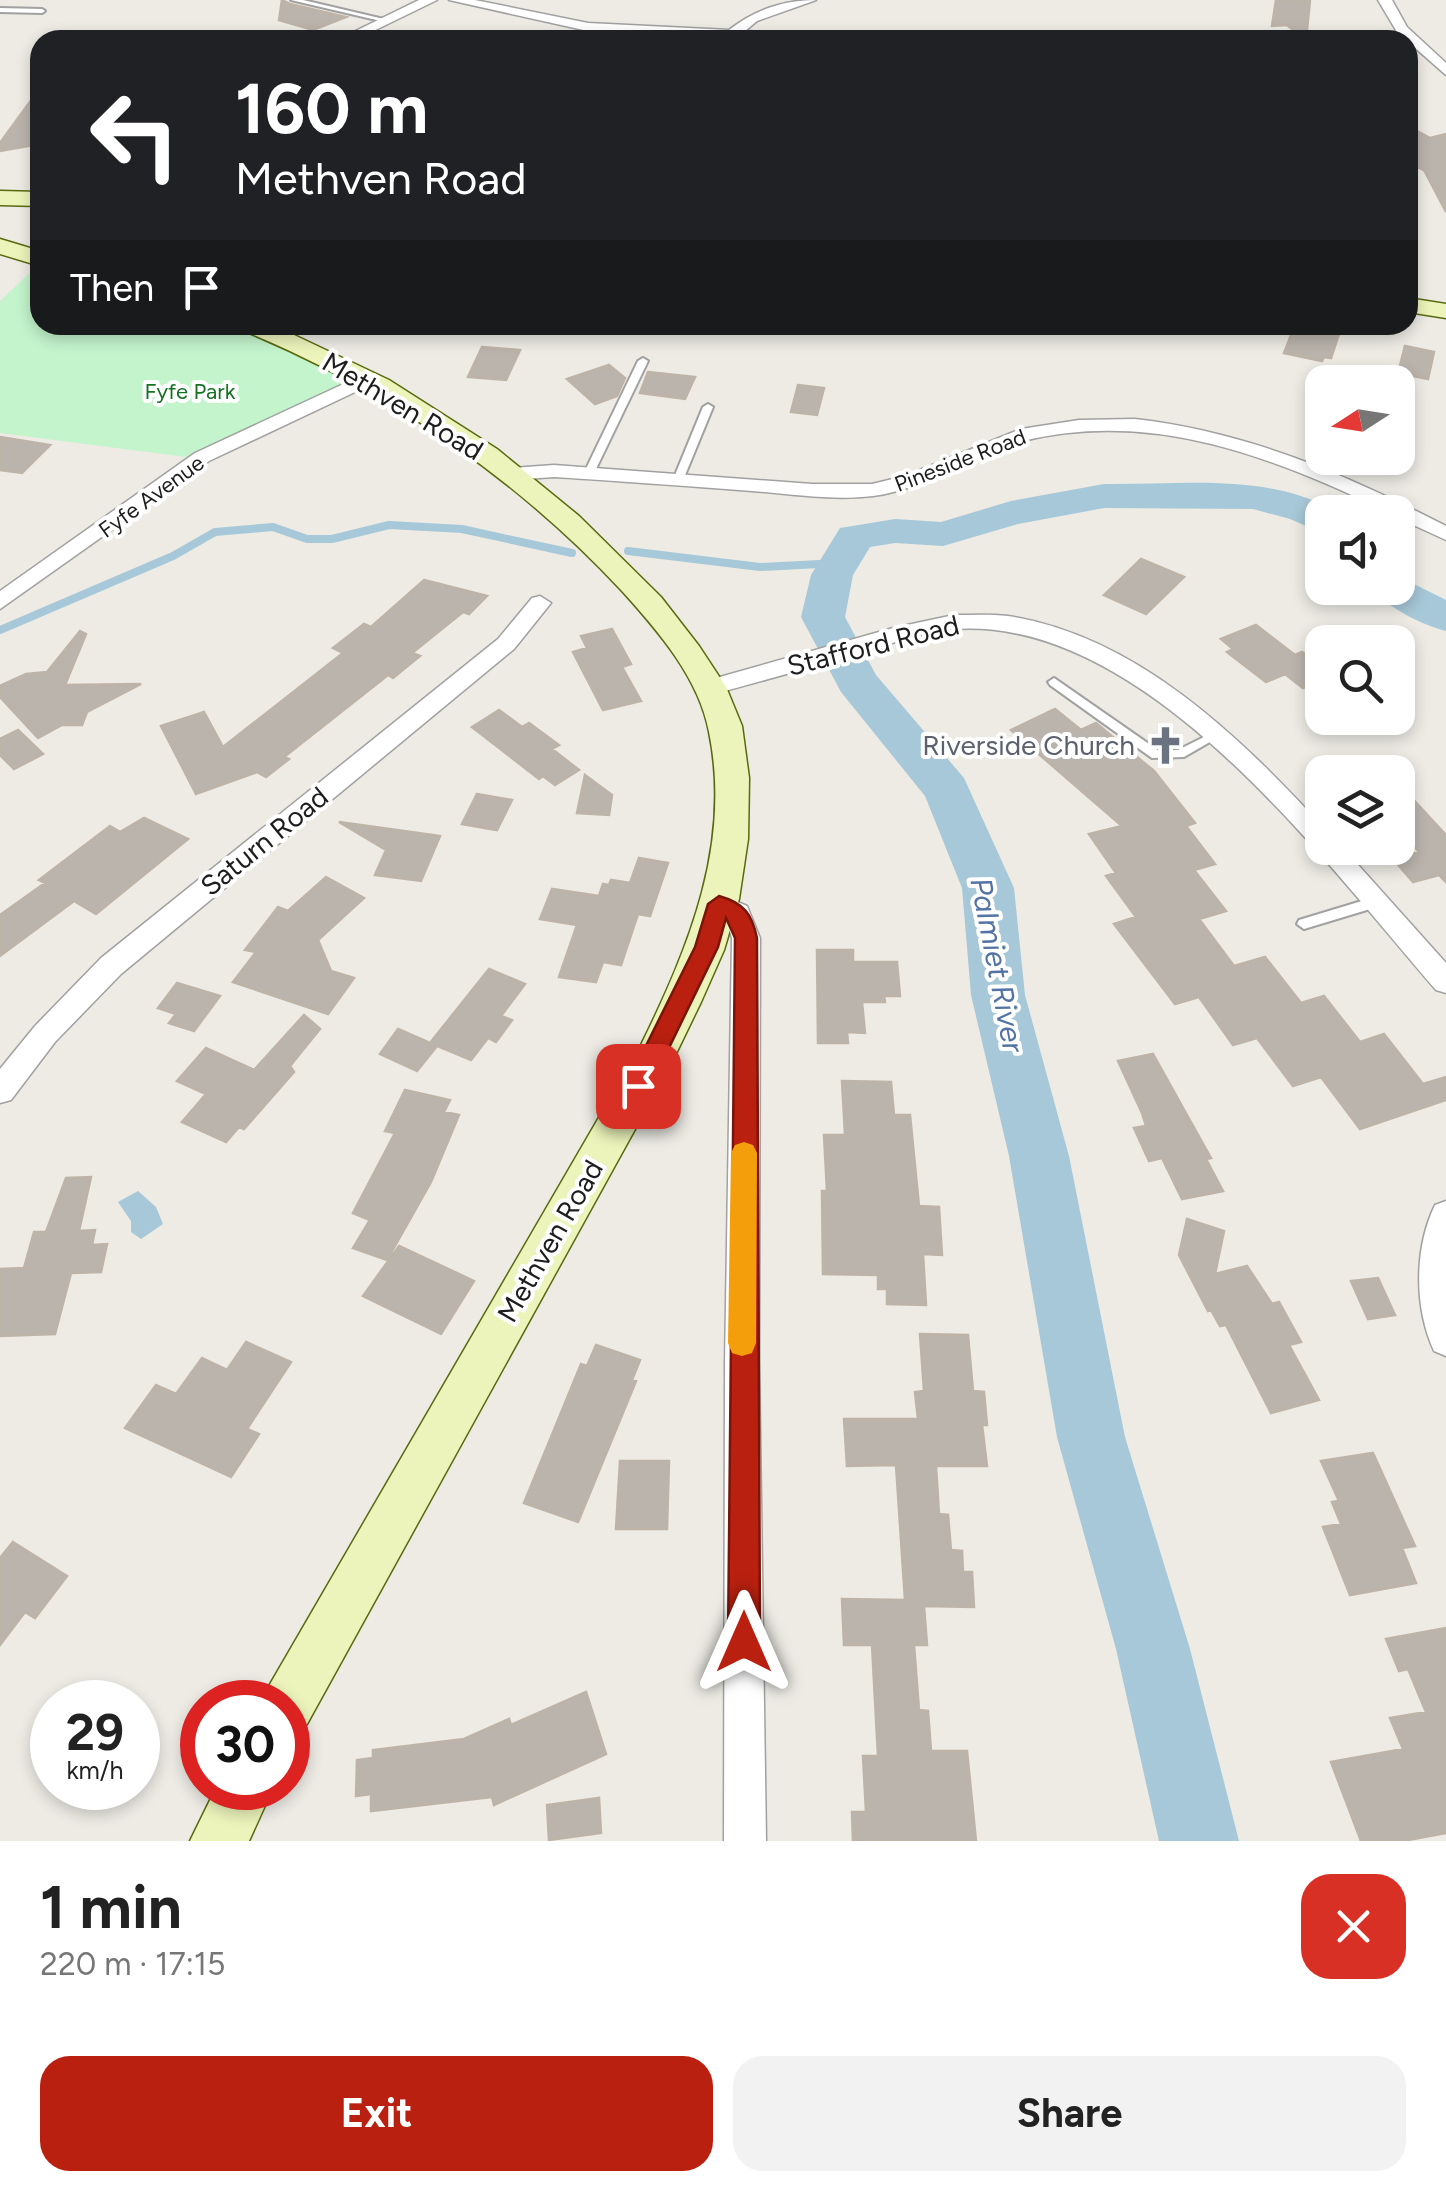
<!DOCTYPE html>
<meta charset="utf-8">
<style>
body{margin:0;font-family:Figtree,sans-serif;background:#f2f2f2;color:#222;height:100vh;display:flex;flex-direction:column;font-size:38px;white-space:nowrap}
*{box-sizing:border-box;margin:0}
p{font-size:32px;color:#767676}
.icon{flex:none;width:55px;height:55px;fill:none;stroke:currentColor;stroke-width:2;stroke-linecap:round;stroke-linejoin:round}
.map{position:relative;height:1841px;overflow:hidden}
.sheet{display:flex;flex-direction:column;background:#fff;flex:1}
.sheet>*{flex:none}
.top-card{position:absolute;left:30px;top:30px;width:1388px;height:305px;border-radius:30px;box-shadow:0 5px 15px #0003;background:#202124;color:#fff;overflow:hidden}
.needle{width:65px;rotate:258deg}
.fabs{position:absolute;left:1305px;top:365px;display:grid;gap:20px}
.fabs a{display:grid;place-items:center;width:110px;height:110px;border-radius:20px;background:#fff;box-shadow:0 5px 15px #0003;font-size:50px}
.speed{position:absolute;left:30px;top:1680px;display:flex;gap:20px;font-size:50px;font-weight:700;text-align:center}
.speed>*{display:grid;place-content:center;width:130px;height:130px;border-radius:50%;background:#fff;box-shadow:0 5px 15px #0003;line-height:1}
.speed small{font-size:25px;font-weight:400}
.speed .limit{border:15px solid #d22;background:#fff;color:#111}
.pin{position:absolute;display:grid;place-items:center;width:85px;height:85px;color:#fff;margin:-42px;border-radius:20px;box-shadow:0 5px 15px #0006}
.me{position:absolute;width:110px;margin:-55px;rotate:0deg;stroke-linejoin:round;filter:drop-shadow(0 0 8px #0008)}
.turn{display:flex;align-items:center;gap:35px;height:210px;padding:0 40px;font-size:45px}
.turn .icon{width:130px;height:130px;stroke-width:2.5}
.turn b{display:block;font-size:70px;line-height:85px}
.then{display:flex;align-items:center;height:95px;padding:0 40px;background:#0003;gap:20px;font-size:38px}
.round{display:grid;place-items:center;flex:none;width:105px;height:105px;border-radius:30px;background:#f2f2f2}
.summary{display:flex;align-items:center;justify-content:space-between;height:170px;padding:0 40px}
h1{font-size:60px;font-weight:700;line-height:75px}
.action{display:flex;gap:20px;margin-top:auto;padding:20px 40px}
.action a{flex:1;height:115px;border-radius:30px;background:#ba2010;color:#fff;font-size:40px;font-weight:700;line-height:115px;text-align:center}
.action a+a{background:#f2f2f2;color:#222}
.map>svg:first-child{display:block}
</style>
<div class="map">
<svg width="1446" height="1841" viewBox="0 0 1446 1841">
<rect width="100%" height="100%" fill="#edebe4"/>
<!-- park -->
<path fill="#c3f4cc" d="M40 263V325H247L365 381 202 459 0 433V301Z"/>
<!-- water -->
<path fill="#a7c8d8" d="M138 1191 156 1207 163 1224 141 1239 131 1232V1221L118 1202Z"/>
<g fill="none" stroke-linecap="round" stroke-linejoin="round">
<!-- stream -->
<path stroke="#a7c8d8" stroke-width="8" d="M628 551 760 567 839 563
M0 630 173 556 215 532 273 527 307 539H332L389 525 462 529 572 553"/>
<!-- river -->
<path fill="#a7c8d8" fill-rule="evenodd" d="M1104 484C1179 485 1270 472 1336 512H1322V533L1290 519 1253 509 1104 508 1018 524 943 546 895 543 870 547 853 575 845 617 876 675 964 778 1014 888 1025 995 1069 1156 1125 1437 1190 1649 1239 1841H1159L1116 1649 1057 1437 1009 1156 971 995 962 888 925 796 841 692 801 617 811 575 840 528 895 519 941 522 1011 501Z
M1398 576 1446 600V631C1423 625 1386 608 1374 588H1398Z"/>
</g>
<!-- building -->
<path fill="#bab4ad" stroke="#beb3a7" stroke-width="2.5" d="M282 0 290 4 346 17 313 30 279 20Z
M1276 0H1310L1306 40 1287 25 1272 26Z
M40 88V144L0 151V143Z
M1408 126 1430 138 1446 134V212L1424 170 1408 163Z
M1295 325 1339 334 1331 358 1324 357 1322 361 1284 353Z
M1405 346 1434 352 1428 379 1398 373Z
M482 347 520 350 506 380 468 377Z
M609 365 625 378 617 396 595 404 567 379Z
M648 372 695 377 685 399 640 393Z
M798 385 824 388 817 415 791 412Z
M0 437 50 445 22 473 0 470Z
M1141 559 1184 577 1146 614 1104 595Z
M424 580 487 596 469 614 463 612 412 653 420 656 393 678 388 675 284 757 289 759 266 777 257 772 196 794 161 726 204 712 223 747 343 653 333 648 364 624 371 627Z
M1256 625 1295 655 1302 652 1312 659 1322 655V679L1303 688 1285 674 1266 682 1227 652 1233 649 1221 639Z
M612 629 631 664 622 667 641 701 603 710 573 652 587 648 581 636Z
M80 631 86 634 65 685 141 684 87 712 82 725H62L38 738 0 697V686L26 674 47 672Z
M1055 709 1081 730 1096 723 1154 771 1195 823 1186 826 1215 864 1194 870 1226 911 1199 919 1234 966 1265 957 1301 1003 1324 996 1360 1042 1384 1034 1423 1084 1446 1077V1100L1360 1129 1321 1077 1293 1086 1257 1038 1233 1045 1199 997 1175 1004 1114 924 1136 917 1106 876 1116 873 1089 834 1122 826 1011 730Z
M499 710 522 727 529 723 559 745 552 749 579 770 555 785 543 776 539 779 472 727Z
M18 730 43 754 14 769 0 755V739Z
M585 775 612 795 609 815 577 813Z
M1398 783 1446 835V882L1439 875 1413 882 1393 859 1419 852 1398 828Z
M477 794 512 800 497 830 462 824Z
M144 818 188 839 96 914 74 901 0 956V915L45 883 39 880 110 826 120 832Z
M339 822 440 836 421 881 375 875 386 850Z
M639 858 668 863 650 916 638 914 621 965 603 962 596 982 559 977 577 925 540 919 552 889 599 896 603 884 609 885 611 880 630 883Z
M326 877 364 898 318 940 331 971 354 978 328 1014 233 982 256 952 245 950 278 907 288 911Z
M817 950H853V962H897L900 996H884L885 1002H862L865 1033 847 1032 848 1043H818Z
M489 969 525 984 501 1016 512 1020 496 1042 488 1038 471 1060 430 1043Z
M177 983 220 996 194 1031 169 1023 176 1014 158 1008Z
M304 1015 320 1029 290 1066 294 1072 244 1129 239 1127 226 1142 182 1122 206 1094 177 1081 206 1048 254 1070Z
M398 1029 437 1046 417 1071 380 1054Z
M1153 1054 1211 1158 1206 1159 1223 1191 1182 1199 1162 1158 1149 1161 1134 1128 1146 1126 1142 1113 1118 1061Z
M842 1081 891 1082 894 1115H910L919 1206 939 1207 942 1255 923 1254 926 1305 887 1304V1289H878V1275L823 1274 822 1191H827L824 1135H845Z
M405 1090 450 1100 444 1112 459 1115 431 1182 387 1260 353 1248 370 1220 353 1213 395 1133 385 1131Z
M91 1177 79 1231 95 1230 92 1245 107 1244 101 1272 71 1273 55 1334 0 1336V1269L24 1268 34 1232H46L66 1178Z
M1187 1219 1224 1231 1215 1274 1247 1266 1272 1304 1279 1302 1301 1342 1289 1345 1319 1400 1271 1413 1226 1325 1220 1326 1211 1310 1208 1311 1179 1255Z
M399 1246 474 1281 441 1334 363 1296Z
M1378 1278 1395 1315 1368 1319 1351 1281Z
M920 1334 968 1335 973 1391 984 1392 987 1425H982L987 1466H936L939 1514 948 1515 951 1550 962 1551 963 1572H972L974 1607 924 1606 927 1645H914L919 1710 928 1711 931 1751H967L976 1841H853L852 1812H866L863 1756H878L872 1645H844L842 1599 905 1600 896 1465 847 1466 844 1419H918L915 1392 924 1391Z
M246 1342 291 1362 247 1429 259 1434 231 1477 125 1428 156 1385 176 1394 202 1358 227 1370Z
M596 1345 640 1360 632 1380 636 1381 578 1522 524 1503 581 1364 587 1366Z
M1373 1453 1415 1546 1402 1548 1416 1583 1350 1595 1323 1527 1341 1524 1332 1502 1339 1501 1321 1461Z
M620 1461H669L667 1529H616Z
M13 1542 67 1576 35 1618 25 1612 0 1645V1558Z
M1446 1628V1833L1403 1841H1361L1331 1762 1403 1749 1390 1718 1426 1712 1408 1669 1399 1671 1386 1639Z
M586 1692 606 1754 494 1805 492 1797 371 1811V1794L356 1796 357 1760 373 1758V1750L464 1739 509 1719 511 1725Z
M599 1798 601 1833 549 1840 547 1805Z"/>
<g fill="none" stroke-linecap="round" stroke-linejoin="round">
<defs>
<path id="lane" d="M291 0H303L388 20 385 22Z
M0 8 42 9 45 11 42 13 0 12Z
M643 358 648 361 594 473 589 476 585 475 584 473 638 361Z
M708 404 713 407 683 480 682 482H674L673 480 703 407Z
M1054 678 1159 751 1178 750 1216 731 1222 735 1184 757 1152 758 1050 685 1048 682Z
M1375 897 1380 898 1382 902 1380 906 1304 929 1297 924 1299 920Z"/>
<path id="street" d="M419 0H437L355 40H337Z
M449 0H475L588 23 729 30C754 10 784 0 816 0L757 21 745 31 847 36 854 40 588 31Z
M1378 0H1392L1407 27 1446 63V75L1397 32Z
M365 374 375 380 372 384 209 461 0 609V591L195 453Z
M1135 419C1248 432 1345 474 1446 526V540L1398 518V512H1388C1273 457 1152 409 1023 441 970 454 928 489 873 496 833 501 791 494 752 491 686 486 620 481 554 477L512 480 502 474 512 468 554 465 812 484H872L905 476 1021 429 1079 420Z
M540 596 551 603 514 649 121 974 55 1042 11 1100 0 1103V1069L35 1026 101 958 498 639 532 598Z
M954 615C972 615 991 614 1008 616 1136 636 1238 735 1322 826V848H1343L1446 963V993L1436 990C1323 860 1145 615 953 629 920 632 888 645 857 654 808 668 759 682 710 695L698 687 702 682 893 628Z
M719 894 747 906 760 938 759 1363 766 1841H724L725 1363 732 938 726 919 709 911 705 904 709 897Z
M1446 1201V1356L1434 1351C1414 1307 1414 1249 1435 1205Z"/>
<path id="secondary" d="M0 191 40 192V206L0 205Z
M0 239 40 251V266L0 254Z
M1408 298 1446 304V318L1408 312Z
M239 325H273L389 380 497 449 579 516 661 597 699 646 726 687 742 726 749 778 748 839 739 899 724 950 701 1002 671 1064 307 1724 288 1732V1702H262L269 1686 641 1045C689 947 732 844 709 732 699 678 658 631 622 591 515 476 387 390 242 330Z
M216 1788H273L249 1841H190Z"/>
</defs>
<!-- lane casing -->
<use href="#lane" stroke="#a1a1a1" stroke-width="4"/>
<!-- street casing -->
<use href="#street" stroke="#a1a1a1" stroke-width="3"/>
<!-- secondary casing -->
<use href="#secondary" stroke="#586a0e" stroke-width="3"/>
<!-- lane -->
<use href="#lane" fill="#fff" fill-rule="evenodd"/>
<!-- street -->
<use href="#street" fill="#fff" fill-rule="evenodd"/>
<!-- secondary -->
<use href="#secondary" fill="#ecf4bb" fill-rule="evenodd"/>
</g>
<!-- route -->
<path fill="#ba2010" stroke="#79150a" stroke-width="2.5" d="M719 896C744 903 752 914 757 938L760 1642 755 1653 744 1658 732 1653 728 1642 735 938 726 918 718 947 647 1093H629L626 1086 695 947 708 904Z"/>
<!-- slow -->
<path fill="#f59e0b" d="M744 1142 753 1145 757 1153 756 1343 752 1353 742 1356 732 1353 728 1343 731 1153 735 1145Z"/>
<!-- icons -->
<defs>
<symbol id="church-bare" viewBox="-9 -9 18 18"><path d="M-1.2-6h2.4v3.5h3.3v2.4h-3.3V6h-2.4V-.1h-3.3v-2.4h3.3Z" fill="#6b7280" stroke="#fff" stroke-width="2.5" paint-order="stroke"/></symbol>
</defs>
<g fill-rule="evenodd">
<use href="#church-bare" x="1138" y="718" width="55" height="55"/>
</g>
<g text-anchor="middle" stroke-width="8" stroke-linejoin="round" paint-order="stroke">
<!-- far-park labels -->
<g font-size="22" fill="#147224" stroke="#fff">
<text x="190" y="399">Fyfe Park</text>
</g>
<!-- far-street labels -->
<g font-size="22" fill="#1d1d1d" stroke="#fff">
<text transform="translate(960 460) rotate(-21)" y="8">Pineside Road</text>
<text transform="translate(151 496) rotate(-36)" y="8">Fyfe Avenue</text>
</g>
<!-- street labels -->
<g font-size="28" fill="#1d1d1d" stroke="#fff">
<text transform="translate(403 406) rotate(31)" y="10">Methven Road</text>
<text transform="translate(873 645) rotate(-14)" y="10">Stafford Road</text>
<text transform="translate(264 841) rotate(-39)" y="10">Saturn Road</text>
<text transform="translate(550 1241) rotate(-60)" y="10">Methven Road</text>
</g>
<!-- worship labels -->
<g font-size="28" fill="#5b616d" stroke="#fff" text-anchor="end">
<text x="1135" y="755">Riverside Church</text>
</g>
<!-- water labels -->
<g font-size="30" font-style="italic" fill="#5273a4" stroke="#fff">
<text transform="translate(997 965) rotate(79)" y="10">Palmiet River</text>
</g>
</g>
</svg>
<div class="fabs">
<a><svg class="needle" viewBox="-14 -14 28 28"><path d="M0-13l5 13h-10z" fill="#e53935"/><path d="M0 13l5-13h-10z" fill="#767676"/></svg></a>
<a><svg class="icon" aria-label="sound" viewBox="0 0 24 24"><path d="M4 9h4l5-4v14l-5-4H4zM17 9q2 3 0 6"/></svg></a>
<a><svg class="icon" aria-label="search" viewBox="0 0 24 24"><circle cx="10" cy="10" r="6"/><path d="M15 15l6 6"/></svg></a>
<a><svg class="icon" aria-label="layers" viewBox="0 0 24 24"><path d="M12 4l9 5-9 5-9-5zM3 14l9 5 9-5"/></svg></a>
</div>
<div class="speed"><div>29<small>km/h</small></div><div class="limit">30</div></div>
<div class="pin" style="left:638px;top:1086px;background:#d93025"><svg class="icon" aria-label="arrive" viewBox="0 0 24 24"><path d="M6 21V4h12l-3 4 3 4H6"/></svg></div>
<svg class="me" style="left:744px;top:1642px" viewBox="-20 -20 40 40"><path d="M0-17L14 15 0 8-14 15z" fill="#ba2010" stroke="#fff" stroke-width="4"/></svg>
<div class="top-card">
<div class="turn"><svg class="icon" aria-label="left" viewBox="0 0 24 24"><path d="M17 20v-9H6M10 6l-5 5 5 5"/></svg><div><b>160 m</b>Methven Road</div></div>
<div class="then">Then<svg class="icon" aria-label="arrive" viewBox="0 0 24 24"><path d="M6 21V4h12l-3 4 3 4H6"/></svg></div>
</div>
</div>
<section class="sheet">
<div class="summary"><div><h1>1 min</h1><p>220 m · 17:15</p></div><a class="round" style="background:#d93025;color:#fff"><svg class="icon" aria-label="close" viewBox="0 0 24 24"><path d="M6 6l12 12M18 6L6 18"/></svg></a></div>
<div class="action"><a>Exit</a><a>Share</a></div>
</section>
